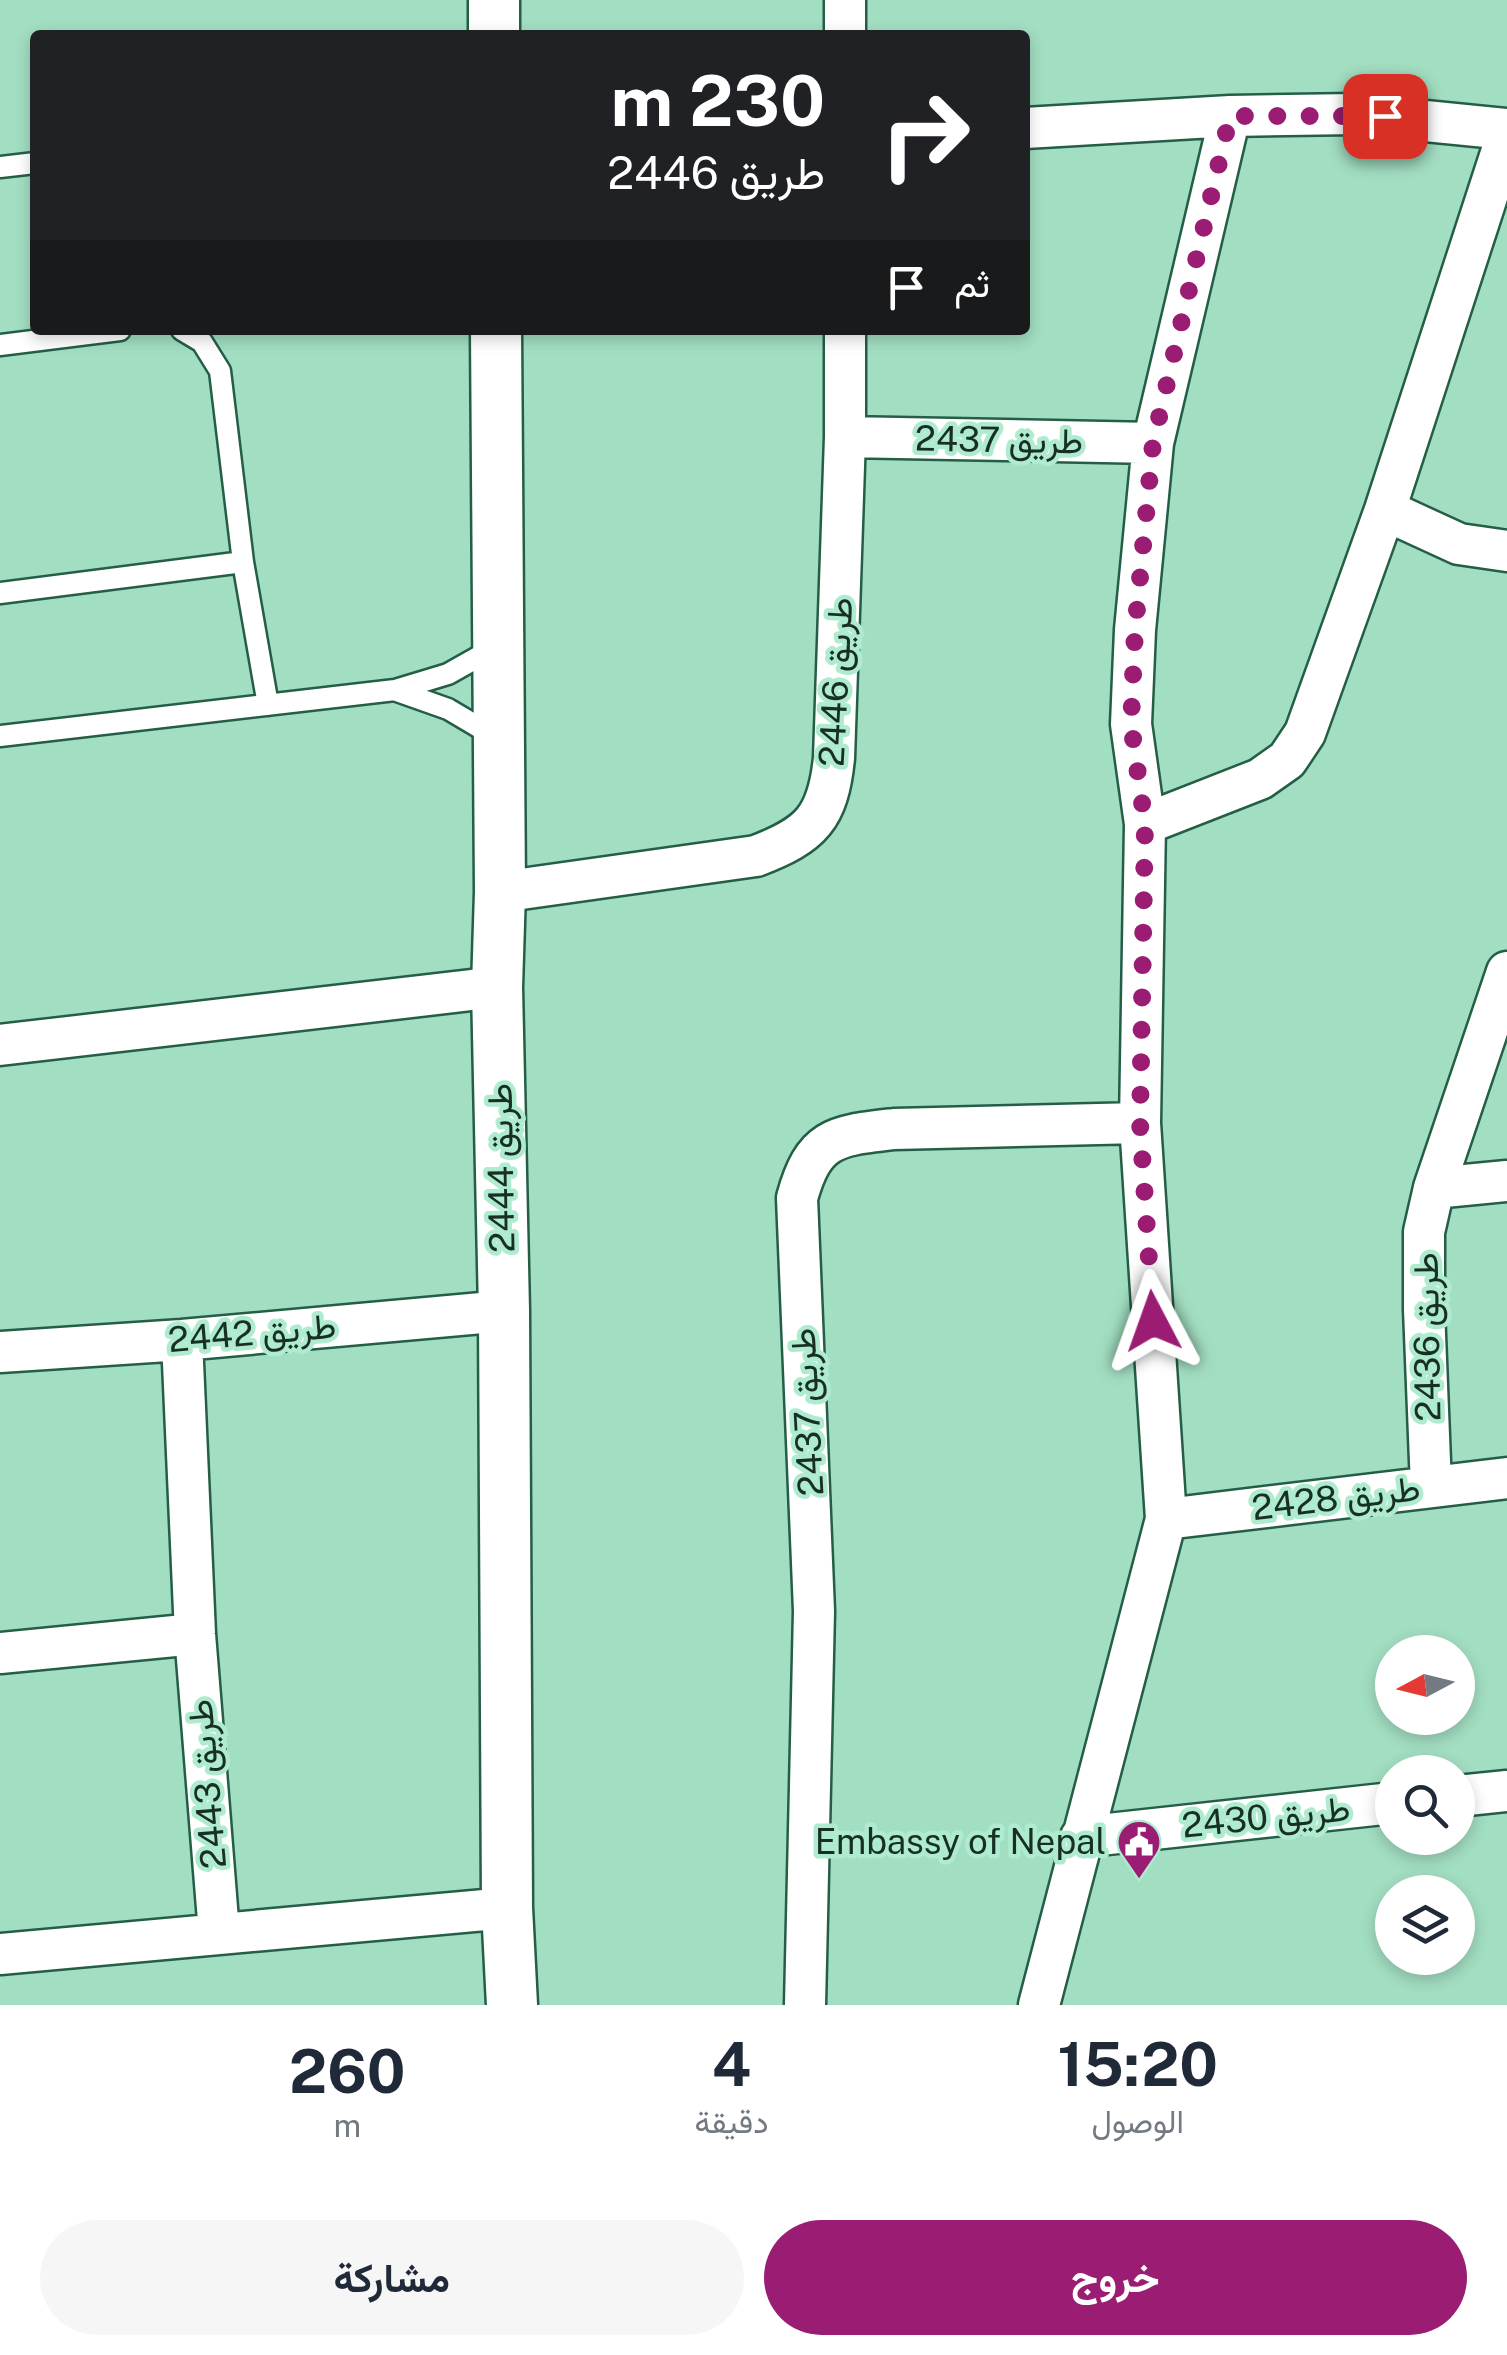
<!DOCTYPE html>
<html lang="ar">
<meta charset="utf-8">
<style>
body{margin:0;font-family:"Public Sans",Vazirmatn,sans-serif;background:#f6f6f7;color:#1f2937;direction:rtl;height:100vh;display:flex;flex-direction:column;font-size:38px;white-space:nowrap}
*{box-sizing:border-box;margin:0}
p{font-size:32px;color:#747a83}
.icon{flex:none;width:55px;height:55px;fill:none;stroke:currentColor;stroke-width:2;stroke-linecap:round;stroke-linejoin:round}
.map{position:relative;height:2005px;overflow:hidden;direction:ltr}
.sheet{display:flex;flex-direction:column;background:#fff;flex:1}
.sheet>*{flex:none}
.banner{position:absolute;left:30px;top:30px;width:1000px;height:305px;border-radius:10px;box-shadow:0 5px 15px #0003;direction:rtl;background:#202124;color:#fff;overflow:hidden}
.needle{width:65px;rotate:263deg}
.tools{position:absolute;left:1375px;top:1635px;display:grid;gap:20px}
.tools a{display:grid;place-items:center;width:100px;height:100px;border-radius:50%;background:#fff;box-shadow:0 5px 15px #0003;font-size:50px}
.pin{position:absolute;display:grid;place-items:center;width:85px;height:85px;color:#fff;margin:-42px;border-radius:20px;box-shadow:0 5px 15px #0006}
.me{position:absolute;width:110px;margin:-55px;rotate:356deg;stroke-linejoin:round;filter:drop-shadow(0 0 8px #0008)}
.turn{display:flex;align-items:center;gap:35px;height:210px;padding:0 40px;font-size:45px}
.turn .icon{width:130px;height:130px;stroke-width:2.5}
.turn b{display:block;font-size:70px;line-height:85px}
.then{display:flex;align-items:center;height:95px;padding:0 40px;background:#0003;gap:20px;font-size:38px}
.eta{display:flex;justify-content:space-evenly;align-items:center;height:170px;text-align:center}
.eta b{font-size:60px;font-weight:700;line-height:70px}
.cta{display:flex;gap:20px;margin-top:auto;padding:20px 40px}
.cta a{flex:1;height:115px;border-radius:60px;background:#9b1d73;color:#fff;font-size:40px;font-weight:700;line-height:115px;text-align:center}
.cta a+a{background:#f6f6f7;color:#1f2937}
.map>svg:first-child{display:block}
</style>
<div class="map">
<svg width="1507" height="2005" viewBox="0 0 1507 2005">
<rect width="100%" height="100%" fill="#a2dec2"/>
<g fill="none" stroke-linecap="round" stroke-linejoin="round">
<defs>
<path id="service" d="M0 167 35 163
M182 330 202 342 220 371 243 562 268 705
M0 345 120 330
M0 593 243 562
M397 691 448 709 497 738
M0 736 395 690 448 674 496 647"/>
<path id="minor" d="M845 0V35
M1025 128 1230 116 1355 114 1507 129
M845 437 1153 443
M1385 510 1459 544 1507 551
M1145 824 1260 779 1287 760 1305 733 1385 510 1507 135
M500 892 756 856C811 835 828 818 834 758L845 437V330
M0 1045 497 987
M1434 1188 1507 1181
M182 1340 195 1634 219 1933
M0 1352 182 1340 504 1311
M1431 1487 1424 1309V1232L1434 1188 1507 972
M1166 1519 1507 1478
M0 1653 195 1634
M1458 1796 1507 1791
M1081 1837 1392 1803
M0 1954 507 1908
M805 2005 814 1611 797 1198C814 1137 834 1136 894 1129L1140 1123
M1039 2005 1166 1519 1140 1123 1145 824 1131 724 1135 630 1153 443 1230 116"/>
<path id="tertiary" d="M494 0V35
M496 330 500 892 497 987 504 1311 507 1908 512 2005"/>
</defs>
<!-- service casing -->
<use href="#service" stroke="#245e47" stroke-width="25"/>
<!-- minor casing -->
<use href="#minor" stroke="#245e47" stroke-width="45"/>
<!-- tertiary casing -->
<use href="#tertiary" stroke="#245e47" stroke-width="55"/>
<!-- service -->
<use href="#service" stroke="#fff" stroke-width="20"/>
<!-- minor -->
<use href="#minor" stroke="#fff" stroke-width="40"/>
<!-- tertiary -->
<use href="#tertiary" stroke="#fff" stroke-width="50"/>
</g>
<g fill="none" stroke-linecap="round" stroke-linejoin="round">
<!-- route -->
<path stroke="#9b1d73" stroke-width="18" stroke-dasharray="0 32.4" d="M1153 1321 1140 1123 1145 824 1131 724 1135 630 1153 443 1230 116H1385"/>
</g>
<!-- icons -->
<defs>
<symbol id="civic-pin" viewBox="-11 -11 22 30"><path d="M0 17L-7.5 6A9.5 9.5 0 1 1 7.5 6Z" fill="#9b1d73" stroke="#afebcf"/><path d="M-.6-6.5H3V-4.5H.6V-3L4-1V1h2V6H-6V1h2V-1L-.6-3ZM-1.2 2.5V6h2.4V2.5Z" fill="#fff"/></symbol>
</defs>
<g fill-rule="evenodd">
<use href="#civic-pin" x="1114" y="1817" width="50" height="68"/>
</g>
<g text-anchor="middle" stroke-width="9" stroke-linejoin="round" paint-order="stroke">
<!-- street labels -->
<g font-size="35" fill="#172f25" stroke="#afebcf">
<text transform="translate(999 440) rotate(1)" y="12">طريق 2437</text>
<text transform="translate(836 682) rotate(-87)" y="12">طريق 2446</text>
<text transform="translate(501 1168) rotate(-91)" y="12">طريق 2444</text>
<text transform="translate(252 1333) rotate(-5)" y="12">طريق 2442</text>
<text transform="translate(1427 1337) rotate(-91)" y="12">طريق 2436</text>
<text transform="translate(807 1412) rotate(-93)" y="12">طريق 2437</text>
<text transform="translate(1336 1498) rotate(-7)" y="12">طريق 2428</text>
<text transform="translate(207 1784) rotate(-95)" y="12">طريق 2443</text>
<text transform="translate(1266 1817) rotate(-6)" y="12">طريق 2430</text>
</g>
<!-- poi labels -->
<g font-size="35" fill="#172f25" stroke="#afebcf" text-anchor="end">
<text x="1106" y="1854">Embassy of Nepal</text>
</g>
</g>
</svg>
<div class="tools">
<a><svg class="needle" viewBox="-14 -14 28 28"><path d="M0-13l5 13h-10z" fill="#e53935"/><path d="M0 13l5-13h-10z" fill="#747a83"/></svg></a>
<a><svg class="icon" aria-label="search" viewBox="0 0 24 24"><circle cx="10" cy="10" r="6"/><path d="M15 15l6 6"/></svg></a>
<a><svg class="icon" aria-label="layers" viewBox="0 0 24 24"><path d="M12 4l9 5-9 5-9-5zM3 14l9 5 9-5"/></svg></a>
</div>
<div class="pin" style="left:1385px;top:116px;background:#d93025"><svg class="icon" aria-label="arrive" viewBox="0 0 24 24"><path d="M6 21V4h12l-3 4 3 4H6"/></svg></div>
<svg class="me" style="left:1153px;top:1321px" viewBox="-20 -20 40 40"><path d="M0-17L14 15 0 8-14 15z" fill="#9b1d73" stroke="#fff" stroke-width="4"/></svg>
<div class="banner">
<div class="turn"><svg class="icon" aria-label="right" viewBox="0 0 24 24"><path d="M7 20v-9h11M14 6l5 5-5 5"/></svg><div><b>230 m</b>طريق 2446</div></div>
<div class="then">ثم<svg class="icon" aria-label="arrive" viewBox="0 0 24 24"><path d="M6 21V4h12l-3 4 3 4H6"/></svg></div>
</div>
</div>
<section class="sheet">
<div class="eta">
<div><b>15:20</b><p>الوصول</p></div>
<div><b>4</b><p>دقيقة</p></div>
<div><b>260</b><p>m</p></div>
</div>
<div class="cta"><a>خروج</a><a>مشاركة</a></div>
</section>
